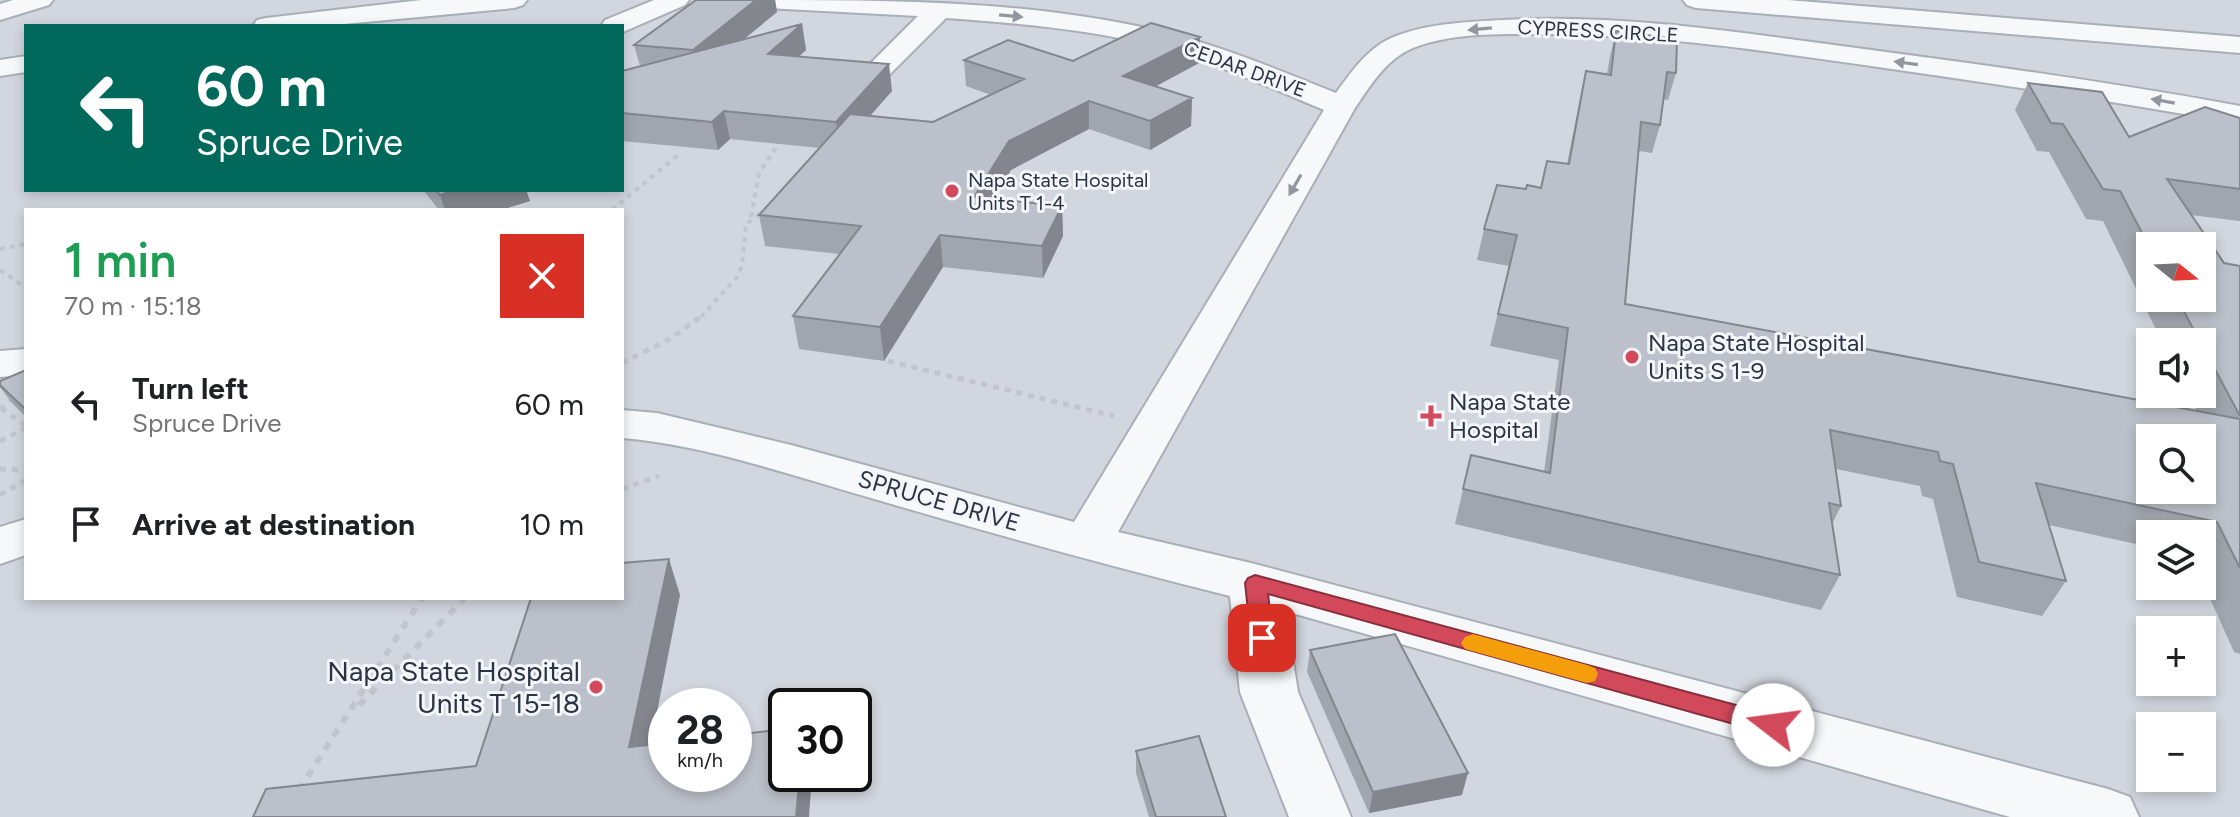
<!DOCTYPE html>
<meta charset="utf-8">
<style>
body{margin:0;font-family:Figtree,sans-serif;background:#f6f6f6;color:#202124;height:100vh;display:flex;flex-direction:column;font-size:30px;white-space:nowrap}
*{box-sizing:border-box;margin:0}
p{font-size:26px;color:#757577}
.icon{flex:none;width:44px;height:44px;fill:none;stroke:currentColor;stroke-width:2;stroke-linecap:round;stroke-linejoin:round}
.map{position:relative;flex:1;overflow:hidden}
.panel{position:absolute;left:24px;top:208px;width:600px;height:392px;display:flex;flex-direction:column;background:#fff;border-radius:0px;box-shadow:0 4px 12px #0003}
.panel>*{flex:none}
.top-card{position:absolute;left:24px;top:24px;width:600px;height:168px;border-radius:0px;box-shadow:0 4px 12px #0003;background:#00695c;color:#fff;overflow:hidden}
.needle{width:52px;rotate:108deg}
.tools{position:absolute;left:2136px;top:232px;display:grid;gap:16px}
.tools a{display:grid;place-items:center;width:80px;height:80px;border-radius:0px;background:#fff;box-shadow:0 4px 12px #0003;font-size:40px}
.speed{position:absolute;left:648px;top:688px;display:flex;gap:16px;font-size:40px;font-weight:700;text-align:center}
.speed>*{display:grid;place-content:center;width:104px;height:104px;border-radius:50%;background:#fff;box-shadow:0 4px 12px #0003;line-height:1}
.speed small{font-size:20px;font-weight:400}
.speed .limit{border:4px solid #111;border-radius:12px;background:#fff;color:#111}
.pin{position:absolute;display:grid;place-items:center;width:68px;height:68px;color:#fff;margin:-34px;border-radius:16px;box-shadow:0 4px 12px #0006}
.me{position:absolute;width:88px;margin:-44px;rotate:285deg;stroke-linejoin:round;filter:drop-shadow(0 0 6px #0008)}
.turn{display:flex;align-items:center;gap:28px;height:168px;padding:0 40px;font-size:36px}
.turn .icon{width:104px;height:104px;stroke-width:2.5}
.turn b{display:block;font-size:56px;line-height:68px}
.round{display:grid;place-items:center;flex:none;width:84px;height:84px;border-radius:0px;background:#f6f6f6}
.headline{display:flex;align-items:center;justify-content:space-between;height:136px;padding:0 40px}
h1{font-size:48px;font-weight:600;line-height:60px;color:#1e9e55}
ul{padding:0;list-style:none}
li{display:flex;align-items:center;gap:24px;height:120px;padding:0 40px}
li div{flex:1}
li b{display:block;font-size:30px}
li em{font-style:normal}
.map>svg:first-child{display:block}
</style>
<div class="map">
<svg width="2240" height="817" viewBox="0 0 2240 817">
<rect width="100%" height="100%" fill="#e4e7ec"/>
<!-- built -->
<path fill="#d2d6de" fill-rule="evenodd" d="M0 0H2240V817H0ZM26 26H622V190H26ZM26 210H622V598H26ZM2150 246H2202V298H2150ZM2150 342H2202V394H2150ZM2150 438H2202V490H2150ZM2150 534H2202V586H2150ZM2150 630H2202V682H2150ZM666 706H734V774H666ZM786 706H854V774H786ZM2150 726H2202V778H2150Z"/>
<g fill="none" stroke-linecap="round" stroke-linejoin="round">
<defs>
<path id="minor" d="M13 0H53L49 5 0 20V4Z
M421 0H527L523 5 514 8 323 26H253L257 20 266 18Z
M654 0H689L685 5 623 32 622 26H601L605 20Z
M753 0C894 0 1038 0 1176 35 1231 50 1283 72 1336 93 1352 71 1369 46 1396 36 1430 23 1467 22 1503 20 1614 14 1724 30 1834 45 1970 63 2105 81 2240 106V124C2115 101 1989 83 1864 65 1758 50 1652 34 1545 34 1504 34 1452 32 1413 48 1386 59 1371 85 1355 108L1118 532 1255 564 2108 789 2130 797 2139 817H2010L1285 611 1298 692 1351 817H1289L1240 692 1230 596C1110 566 990 533 871 498 790 475 706 445 622 438V410L657 413 791 445 1074 522 1324 110C1269 87 1215 63 1158 47 1090 29 1016 23 946 18L883 81 873 84 863 81 859 75 918 16 766 8 757 5Z
M1683 0H1788L2240 37V53L1696 8 1687 5Z
M26 56V72L0 76V60Z
M26 349V375L0 377V351Z
M26 519V555L0 564V527Z"/>
</defs>
<!-- minor casing -->
<use href="#minor" stroke="#a9aeb7" stroke-width="4"/>
<!-- path-far2 -->
<path stroke="#c2c5cb" stroke-width="4" stroke-dasharray="5 5" stroke-linecap="butt" d="M612 210 678 155
M751 217 759 173 777 146
M0 249 26 244
M0 270 26 288
M701 317 737 277 742 266 746 224 766 210"/>
<!-- path-far1 -->
<path stroke="#c2c5cb" stroke-width="5" stroke-dasharray="6 6" stroke-linecap="butt" d="M888 361 1114 416
M622 363 670 339 703 315
M1 408 26 426
M0 410 11 400
M0 441 26 428
M0 469 26 470
M622 489 659 476
M0 495 26 480"/>
<!-- path -->
<path stroke="#c2c5cb" stroke-width="6" stroke-dasharray="8 8" stroke-linecap="butt" d="M359 705 465 598
M299 790 422 598"/>
<!-- minor -->
<use href="#minor" fill="#f7f8fa" fill-rule="evenodd"/>
</g>
<!-- wall -->
<path fill="#a1a5ae" fill-rule="evenodd" d="M696 0H775L777 12 743 40 802 24 806 50 799 56 892 91 870 116 933 122 991 95 966 86 964 60 1199 63 1156 86 1192 98 1191 126 1150 150 1089 129 1011 170 994 199 1062 206 1063 236 1043 278 943 267 884 361 799 349 793 316 840 254 765 246 759 215 820 148 730 139 718 150 622 141V71L640 66 634 45Z
M1616 31 1676 73 1668 100 1663 99 1660 125 1652 153 1639 151 1625 304 2197 411 2188 394H2202V342H2162L2103 221 2086 219 2049 152 2037 151 2015 110 2028 83 2129 137 2240 118V221L2191 215 2224 263 2240 266V654L2234 652 2202 581V534H2150V547L2049 525 2066 581 2042 616 1957 597 1933 499 1922 496 1920 486 1836 469 1841 506 1832 524 1840 575 1821 610 1455 524 1471 455 1544 472 1559 360 1490 346 1509 266 1477 260 1484 229 1526 189 1541 188 1567 164 1580 98 1586 71 1607 74 1610 56ZM2150 246 2202 298H2150Z
M423 190H526L530 201 501 210H439Z
M26 370V417L12 403 0 387V381Z
M1310 650 1462 795 1369 813 1307 672Z
M1136 751 1226 817H1149L1136 773Z"/>
<!-- shaded-wall -->
<path fill="#83868d" d="M756 0H775L777 12 699 76 693 50Z
M802 24 806 50 773 80 768 54Z
M1200 37 1199 63 1123 104V76Z
M889 64 892 91 840 150 836 122Z
M1192 98 1191 126 1150 150V121Z
M1089 101V129L1011 170 976 227 974 197 1009 141Z
M724 111 730 139 718 150 712 122Z
M455 190H526L530 201 501 210H445L440 195Z
M1062 206 1063 236 1043 278 1042 246Z
M940 235 943 267 884 361 880 327Z
M669 559 680 595 643 783 629 747Z
M1468 773 1462 795 1369 813 1373 792Z
M800 774H812L809 817H796Z"/>
<!-- building -->
<path fill="#bbc0ca" stroke="#83868d" stroke-width="2" fill-rule="evenodd" d="M696 0H756L693 50 634 45Z
M1151 23 1200 37 1123 76 1192 98 1150 121 1089 101 1009 141 974 197 1062 206 1042 246 940 235 880 327 793 316 861 226 759 215 850 114 933 122 1024 79 964 60 1008 40 1073 61Z
M802 24 768 54 889 64 836 122 724 111 712 122 622 113V71Z
M1616 31 1677 39 1676 73 1667 72 1660 125 1641 122 1625 304 2240 419V568L2217 522 2036 483 2066 581 1979 562 1953 464 1940 461 1938 452 1830 430 1841 506 1829 503 1840 575 1463 489 1471 455 1550 473 1568 328 1498 314 1517 235 1484 229 1497 185 1526 189 1527 185 1541 188 1547 161 1569 164 1586 71 1611 75ZM2150 438H2202V490H2150Z
M2028 83 2102 92 2129 137 2205 107 2240 118V189L2167 179 2224 263 2240 266V416L2202 345V342H2200L2177 298H2202V246H2150V248L2120 191 2103 189 2063 124 2051 123Z
M436 190H455L440 195Z
M26 370V410L0 385V381Z
M669 559 629 747 666 743V774H734V735L786 729V774H800L796 817H253L266 789 476 766 531 598H622V563Z
M1395 634 1468 773 1373 792 1310 650Z
M1199 736 1226 817H1156L1136 751Z"/>
<!-- one-way arrows -->
<defs><path id="oneway-solid" d="M-6-.8H1V-3.2L6.5 0L1 3.2V.8H-6Z" transform="scale(2)"/></defs>
<g fill="#9196a0">
<use href="#oneway-solid" transform="translate(1011 16) rotate(5)"/>
<use href="#oneway-solid" transform="translate(1480 29) rotate(175)"/>
<use href="#oneway-solid" transform="translate(1906 63) rotate(-172)"/>
<use href="#oneway-solid" transform="translate(2163 101) rotate(-170)"/>
<use href="#oneway-solid" transform="translate(1295 185) rotate(120)"/>
</g>
<!-- route -->
<path fill="#d1495b" stroke="#882f3b" stroke-width="2" d="M1255 575 1773 715 1782 718 1785 725 1782 732 1773 735 1268 594 1273 638 1270 644 1262 646 1254 644 1251 638 1245 583 1248 578Z"/>
<!-- slow -->
<path fill="#f59e0b" d="M1473 634 1587 665 1595 668 1598 674 1595 681 1587 683 1465 649 1461 643 1465 637Z"/>
<!-- markers -->
<g fill="#d1495b" stroke="#f4f6f9" stroke-width="3">
<circle cx="952" cy="191" r="8"/>
<circle cx="1632" cy="357" r="8"/>
<path d="M1427 404h8v8h8v8h-8v8h-8v-8h-8v-8h8z"/>
<circle cx="596" cy="687" r="8"/>
</g>
<g text-anchor="middle" stroke-width="6" stroke-linejoin="round" paint-order="stroke">
<!-- far-street labels -->
<g font-size="20" fill="#2b3445" stroke="#f4f6f9">
<text transform="translate(1598 31) rotate(3)" y="7">CYPRESS CIRCLE</text>
<text transform="translate(1245 69) rotate(20)" y="7">CEDAR DRIVE</text>
</g>
<!-- far-poi labels -->
<g font-size="20" fill="#2b3445" stroke="#f4f6f9" text-anchor="start">
<text x="968" y="187">Napa State Hospital<tspan x="968" dy="23">Units T 1-4</tspan></text>
</g>
<!-- poi labels -->
<g font-size="24" fill="#2b3445" stroke="#f4f6f9" text-anchor="start">
<text x="1648" y="351">Napa State Hospital<tspan x="1648" dy="28">Units S 1-9</tspan></text>
<text x="1449" y="410">Napa State<tspan x="1449" dy="28">Hospital</tspan></text>
</g>
<!-- street labels -->
<g font-size="24" fill="#2b3445" stroke="#f4f6f9">
<text transform="translate(939 501) rotate(16)" y="8">SPRUCE DRIVE</text>
</g>
<!-- near-poi labels -->
<g font-size="28" fill="#2b3445" stroke="#f4f6f9" text-anchor="end">
<text x="580" y="681">Napa State Hospital<tspan x="580" dy="32">Units T 15-18</tspan></text>
</g>
</g>
</svg>
<div class="tools">
<a><svg class="needle" viewBox="-14 -14 28 28"><path d="M0-13l5 13h-10z" fill="#e53935"/><path d="M0 13l5-13h-10z" fill="#757577"/></svg></a>
<a><svg class="icon" aria-label="sound" viewBox="0 0 24 24"><path d="M4 9h4l5-4v14l-5-4H4zM17 9q2 3 0 6"/></svg></a>
<a><svg class="icon" aria-label="search" viewBox="0 0 24 24"><circle cx="10" cy="10" r="6"/><path d="M15 15l6 6"/></svg></a>
<a><svg class="icon" aria-label="layers" viewBox="0 0 24 24"><path d="M12 4l9 5-9 5-9-5zM3 14l9 5 9-5"/></svg></a>
<a>+</a>
<a>−</a>
</div>
<div class="speed"><div>28<small>km/h</small></div><div class="limit">30</div></div>
<div class="pin" style="left:1262px;top:638px;background:#d93025"><svg class="icon" aria-label="arrive" viewBox="0 0 24 24"><path d="M6 21V4h12l-3 4 3 4H6"/></svg></div>
<svg class="me" style="left:1773px;top:725px" viewBox="-20 -20 40 40"><circle r="19" fill="#fff"/><path d="M0-13L10 11 0 6-10 11z" fill="#d1495b"/></svg>
<div class="top-card">
<div class="turn"><svg class="icon" aria-label="left" viewBox="0 0 24 24"><path d="M17 20v-9H6M10 6l-5 5 5 5"/></svg><div><b>60 m</b>Spruce Drive</div></div>
</div>
<section class="panel">
<div class="headline"><div><h1>1 min</h1><p>70 m · 15:18</p></div><a class="round" style="background:#d93025;color:#fff"><svg class="icon" aria-label="close" viewBox="0 0 24 24"><path d="M6 6l12 12M18 6L6 18"/></svg></a></div>
<ul>
<li><svg class="icon" aria-label="left" viewBox="0 0 24 24"><path d="M17 20v-9H6M10 6l-5 5 5 5"/></svg><div><b>Turn left</b><p>Spruce Drive</p></div><em>60 m</em></li>
<li><svg class="icon" aria-label="arrive" viewBox="0 0 24 24"><path d="M6 21V4h12l-3 4 3 4H6"/></svg><div><b>Arrive at destination</b></div><em>10 m</em></li>
</ul>
</section>
</div>
